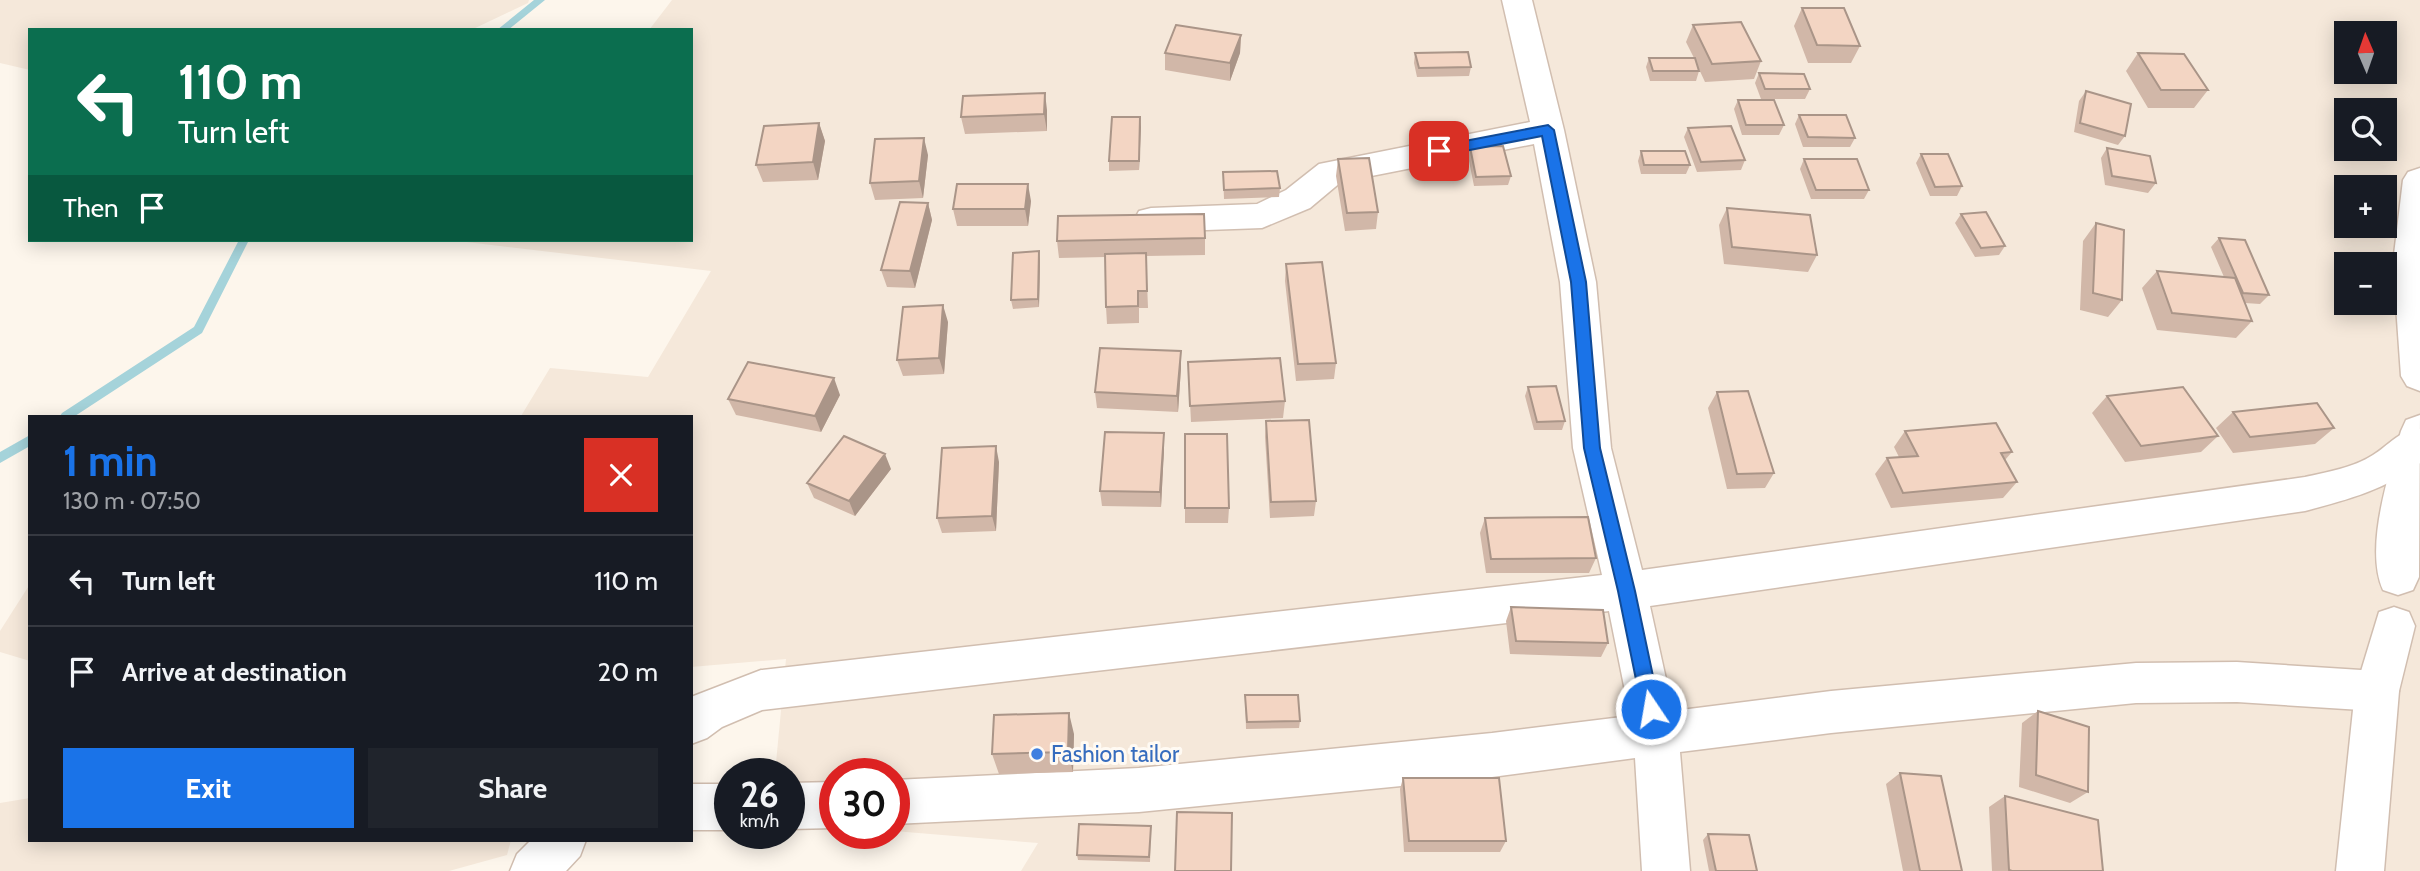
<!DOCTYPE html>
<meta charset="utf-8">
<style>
body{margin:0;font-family:Cabin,sans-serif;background:#20242c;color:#f1f3f6;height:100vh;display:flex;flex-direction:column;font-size:26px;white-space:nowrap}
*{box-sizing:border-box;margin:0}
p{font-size:23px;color:#9ea1a6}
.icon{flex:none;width:38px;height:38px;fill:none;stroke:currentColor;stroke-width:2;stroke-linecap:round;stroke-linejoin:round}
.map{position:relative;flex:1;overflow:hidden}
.drawer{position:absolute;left:28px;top:415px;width:665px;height:427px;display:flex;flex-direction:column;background:#171b24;border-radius:0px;box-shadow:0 4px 18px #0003}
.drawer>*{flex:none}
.guide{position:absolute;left:28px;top:28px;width:665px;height:214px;border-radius:0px;box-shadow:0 4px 18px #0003;background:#0b6e4f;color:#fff;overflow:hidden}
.needle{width:46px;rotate:358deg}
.fabs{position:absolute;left:2334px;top:21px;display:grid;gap:14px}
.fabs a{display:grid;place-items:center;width:63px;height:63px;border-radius:0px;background:#171b24;box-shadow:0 4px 18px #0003;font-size:35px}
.speed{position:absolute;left:714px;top:758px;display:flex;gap:14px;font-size:35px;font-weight:700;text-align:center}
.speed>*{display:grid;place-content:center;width:91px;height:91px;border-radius:50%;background:#171b24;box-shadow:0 4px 18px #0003;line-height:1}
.speed small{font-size:18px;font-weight:400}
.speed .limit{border:10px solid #d22;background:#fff;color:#111}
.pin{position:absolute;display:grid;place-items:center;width:60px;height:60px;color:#fff;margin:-30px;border-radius:14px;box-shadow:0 4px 10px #0006}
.me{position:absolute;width:77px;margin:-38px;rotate:348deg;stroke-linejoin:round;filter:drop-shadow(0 0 5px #0008)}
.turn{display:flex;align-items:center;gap:24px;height:147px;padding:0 35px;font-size:32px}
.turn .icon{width:91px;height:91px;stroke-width:2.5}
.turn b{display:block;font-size:49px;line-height:60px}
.then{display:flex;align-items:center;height:66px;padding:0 35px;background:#0003;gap:14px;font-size:26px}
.round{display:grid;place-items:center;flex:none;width:74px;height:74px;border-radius:0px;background:#20242c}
.headline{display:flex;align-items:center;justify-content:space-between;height:119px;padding:0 35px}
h1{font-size:42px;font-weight:700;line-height:52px;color:#1a73e8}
.button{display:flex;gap:14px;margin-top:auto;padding:14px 35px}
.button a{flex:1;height:80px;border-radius:0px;background:#1a73e8;color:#fff;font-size:28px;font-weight:700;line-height:80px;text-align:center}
.button a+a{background:#20242c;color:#f1f3f6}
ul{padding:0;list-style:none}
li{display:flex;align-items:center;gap:21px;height:91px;padding:0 35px;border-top:2px solid #363941}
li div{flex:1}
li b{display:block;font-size:26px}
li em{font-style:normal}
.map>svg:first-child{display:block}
</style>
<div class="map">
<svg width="2420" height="871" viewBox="0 0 2420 871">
<rect width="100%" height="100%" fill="#fdf6ec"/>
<!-- residential -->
<path fill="#f5e8da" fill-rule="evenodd" d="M0 0H529L528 3 471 30H30V70L0 63Z
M672 0H2420V871H1021L1038 843 894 831V774H835V823L789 817V774L775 773 786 659 691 667V416H521L550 368 648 377 711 271 450 240H691V30H649ZM2347 33H2385V72H2347ZM2347 110H2385V149H2347ZM2347 187H2385V226H2347ZM2347 264H2385V303H2347Z
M30 584V661L0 652V631Z
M30 798V840H511L507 855 449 871H0V803Z"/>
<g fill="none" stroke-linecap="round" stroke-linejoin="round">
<!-- stream -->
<path fill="#a5d3da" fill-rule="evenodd" d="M534 0H545L508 30H497Z
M239 240H249L202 333 75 416H60L62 413 194 327Z
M30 435V446L0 463V452Z"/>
<defs>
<path id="minor" d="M1502 0H1532L1564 130 1596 282 1611 448 1642 570 2305 477C2327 472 2353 468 2373 455 2388 446 2402 428 2420 429V463C2386 490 2346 500 2305 511L1650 606 1673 711 1831 691 2136 663 2237 662 2377 671 2392 677 2399 691 2392 705 2377 711 2237 702 2136 703 1831 733 1680 752 1690 871H1642L1635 758 1492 777 1139 812 894 824V780L1139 768 1492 733 1630 716 1609 611 762 710 722 727 707 738 691 744V697L761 670 1602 575 1573 448 1560 282 1534 144 1341 182 1310 208 1262 228 1151 232 1139 229 1134 220 1139 211 1151 208 1257 204 1286 190 1319 164 1530 122Z
M835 782V828L789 829V783Z
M691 784H730V830H691Z
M531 840H586L580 856 566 871H510L517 854Z"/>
<path id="tertiary" d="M2420 168V391L2407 386 2401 376 2393 263 2403 180 2408 172Z
M2420 415 2419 577 2413 590 2398 595 2383 590C2364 548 2389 474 2401 431L2406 420Z
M2394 607 2409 612 2415 626 2399 691 2384 871H2336L2355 691 2379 612Z"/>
</defs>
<!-- minor casing -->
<use href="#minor" stroke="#d1beb0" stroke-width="3"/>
<!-- tertiary casing -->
<use href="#tertiary" stroke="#d1beb0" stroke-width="3"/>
<!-- minor -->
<use href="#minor" fill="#fff" fill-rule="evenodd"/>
<!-- tertiary -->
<use href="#tertiary" fill="#fff" fill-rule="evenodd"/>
</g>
<!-- wall -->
<path fill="#d1b7a8" d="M1802 8 1860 46 1851 63H1808L1794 26Z
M1693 25 1761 61 1754 79 1705 82 1698 67 1699 71 1696 81H1650L1646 67 1649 58H1694L1686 42Z
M1241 35 1240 53 1230 81 1165 70V53Z
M1415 53 1471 67 1469 76 1417 77 1414 63Z
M2138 53 2208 90 2194 108H2148L2126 71Z
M1759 73 1810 89 1805 99H1761L1755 83Z
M2086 91 2125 136 2118 145 2074 132 2079 101Z
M1738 100 1784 125 1779 135H1742L1734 109Z
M1047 110V131L965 134 961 117Z
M1799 115 1855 138 1850 147H1803L1795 124Z
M1140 117 1139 170 1109 171V161Z
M819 123 825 141 818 180 763 182 756 165Z
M1688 128 1745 160 1741 170 1697 172 1684 137Z
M1470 147 1511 176 1508 185 1474 186 1468 156Z
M2107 148 2156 183 2148 193 2105 185 2101 158Z
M1641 151 1690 165 1686 174H1641L1638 161Z
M1921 154 1962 186 1957 196H1930L1916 163Z
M928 155 923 198 875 200 870 183Z
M1338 159 1378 212 1376 229 1345 231 1336 176Z
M1804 159 1869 190 1864 199H1811L1800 169Z
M1223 172 1280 188 1279 197 1224 199Z
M1031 201 1028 226H957L953 209Z
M928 203 932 220 915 288 887 287 881 270Z
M1727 208 1817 255 1808 272 1724 264 1719 225Z
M1961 214 2005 246 1999 255 1975 257 1955 223Z
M2096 223 2122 300 2108 317 2080 310 2083 241Z
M1205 238V255L1146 256 1148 308H1139V323L1107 324 1106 307 1105 257 1059 258 1057 241Z
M2219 238 2269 295 2260 304 2245 303 2252 321 2236 338 2157 330 2142 288 2157 271 2224 277 2211 247Z
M1039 251 1040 260 1039 307 1013 309 1011 300Z
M1286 264 1336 363 1334 379 1296 381 1285 281Z
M948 322 944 374 903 376 897 360Z
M1181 351V368L1178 412 1097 408 1095 392Z
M1188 362 1285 401 1283 418 1191 422Z
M1528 387 1565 421 1562 430H1534L1525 396Z
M1717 392 1774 473 1765 488 1727 489 1708 408Z
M840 395 821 432 736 415 728 399Z
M2107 396 2218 436 2201 452 2125 462 2092 413Z
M2233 412 2334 428 2315 444 2233 453 2216 428Z
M1266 421 1316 501 1314 516 1270 518 1265 437Z
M1905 431 2012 452 2005 460 2017 482 2003 498 1891 508 1875 474 1887 458 1899 457 1894 447Z
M1164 449 1161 507 1102 506 1100 491Z
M999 462 996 531 942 533 937 518Z
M891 469 855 516 814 498 807 483Z
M1185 508H1229L1228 523H1185Z
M1485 518 1596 558 1589 573H1486L1480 533Z
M1511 607 1608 643 1601 657 1510 654 1506 621Z
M1245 695 1300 721 1299 728 1246 729Z
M2038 711 2088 792 2070 803 2019 787 2022 723Z
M1074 734 1073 772 999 774 992 754Z
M1900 773 1962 871H1903L1886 784Z
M1403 778 1506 841 1500 852H1404L1400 789Z
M2005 796 2103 871H1992L1989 807Z
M1151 832 1150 862 1078 860 1077 855Z
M1708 834 1757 871H1709L1703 840Z"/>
<!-- shaded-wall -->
<path fill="#aa9588" d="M1241 35 1240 53 1230 81V63Z
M1045 93 1047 110V131L1044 114Z
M1140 117 1141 127 1139 170V161Z
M819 123 825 141 818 180 813 162Z
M924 138 928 155 923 198 919 181Z
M1028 184 1031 201 1028 226 1025 209Z
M928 203 932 220 915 288 910 271Z
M1039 251 1040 260 1039 307 1038 299Z
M943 305 948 322 944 374 939 358Z
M1181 351V368L1178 412 1177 396Z
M834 378 840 395 821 432 815 416Z
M1164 433V449L1161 507 1160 492Z
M996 446 999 462 996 531 992 516Z
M885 454 891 469 855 516 849 501Z
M1069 713 1074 734 1073 772 1068 752Z"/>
<!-- building -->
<path fill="#f3d5c3" stroke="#aa9588" stroke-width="2" d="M1802 8H1844L1860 46 1817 45Z
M1741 22 1761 61 1712 64 1693 25Z
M1176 25 1241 35 1230 63 1165 53Z
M1468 52 1471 67 1419 68 1415 53Z
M2138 53 2184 54 2208 90H2161Z
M1649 58H1695L1699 71H1653Z
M1759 73 1804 74 1810 89H1765Z
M2086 91 2131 104 2125 136 2080 123Z
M1045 93 1044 114 961 117 963 96Z
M1738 100H1774L1784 125H1746Z
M1799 115H1846L1855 138 1808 137Z
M1112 117H1140L1139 161H1109Z
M819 123 813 162 756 165 764 126Z
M1731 126 1745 160 1701 162 1688 128Z
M924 138 919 181 870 183 875 139Z
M1503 146 1511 176 1476 177 1470 147Z
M2107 148 2150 156 2156 183 2112 176Z
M1641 151H1685L1690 165H1644Z
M1921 154H1948L1962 186 1935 187Z
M1369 158 1378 212 1347 213 1338 159Z
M1804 159H1857L1869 190H1816Z
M1277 171 1280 188 1224 190 1223 172Z
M957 184H1028L1025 209H953Z
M900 202 928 203 910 271 881 270Z
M1727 208 1810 215 1817 255 1732 247Z
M1986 212 2005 246 1981 248 1961 214Z
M1204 214 1205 238 1057 241 1058 216Z
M2096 223 2124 230 2122 300 2093 293Z
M2219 238 2245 240 2269 295 2243 293Z
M1039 251 1038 299 1011 300 1013 253Z
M1146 253 1147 291H1138V306L1106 307 1105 254Z
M1322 262 1336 363 1298 364 1286 264Z
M2157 271 2235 278 2252 321 2172 313Z
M943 305 939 358 897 360 903 307Z
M1100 348 1181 351 1177 396 1095 392Z
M1280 358 1285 401 1190 406 1188 362Z
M748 362 834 378 815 416 728 399Z
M1556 386 1565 421 1537 422 1528 387Z
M2183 387 2218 436 2141 446 2107 396Z
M1748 391 1774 473 1737 474 1717 392Z
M2317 403 2334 428 2250 437 2233 412Z
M1309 420 1316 501 1271 502 1266 421Z
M1996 423 2012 452 2001 453 2017 482 1903 493 1887 458 1918 456 1905 431Z
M1105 432 1164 433 1160 492 1100 491Z
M1185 434H1227L1229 508H1185Z
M844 436 885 454 849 501 807 483Z
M996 446 992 516 937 518 942 448Z
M1588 517 1596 558 1491 559 1485 518Z
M1511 607 1603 610 1608 643 1516 641Z
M1245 695H1298L1300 721 1247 722Z
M2038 711 2089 727 2088 792 2036 775Z
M1069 713 1068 752 992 754 994 715Z
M1900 773 1941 776 1962 871H1920Z
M1403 778H1499L1506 841H1409Z
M2005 796 2098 820 2103 871H2012L2009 870Z
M1177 812 1232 813 1231 871H1175Z
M1079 824 1151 826 1149 857 1077 855Z
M1708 834 1749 835 1757 871H1716Z"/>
<!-- route -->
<path fill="#1a73e8" stroke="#114b97" stroke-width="2" d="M1548 125 1554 130 1586 282 1600 448 1635 591 1660 709 1657 715 1651 717 1644 715 1642 709 1618 591 1584 448 1571 282 1542 136 1439 156 1433 151 1439 146Z"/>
<!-- markers -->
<circle fill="#3f7fe0" stroke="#fffaf3" stroke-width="2.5" cx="1037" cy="754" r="7"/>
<g text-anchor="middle" stroke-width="6" stroke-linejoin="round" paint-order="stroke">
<!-- shop labels -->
<g font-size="23" fill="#366cbe" stroke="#fffaf3" text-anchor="start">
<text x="1051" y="762">Fashion tailor</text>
</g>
</g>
</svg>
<div class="fabs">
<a><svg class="needle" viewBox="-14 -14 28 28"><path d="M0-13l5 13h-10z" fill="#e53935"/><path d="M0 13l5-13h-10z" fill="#9ea1a6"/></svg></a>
<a><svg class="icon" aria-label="search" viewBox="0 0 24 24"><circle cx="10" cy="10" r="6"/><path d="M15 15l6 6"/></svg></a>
<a>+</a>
<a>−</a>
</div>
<div class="speed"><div>26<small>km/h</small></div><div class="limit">30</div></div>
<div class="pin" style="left:1439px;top:151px;background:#d93025"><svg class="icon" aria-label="arrive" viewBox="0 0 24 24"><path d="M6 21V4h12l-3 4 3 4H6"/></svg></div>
<svg class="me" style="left:1651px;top:709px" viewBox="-20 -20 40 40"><circle r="17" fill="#1a73e8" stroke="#fff" stroke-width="3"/><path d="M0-11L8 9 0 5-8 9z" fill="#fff"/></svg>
<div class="guide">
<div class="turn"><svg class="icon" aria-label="left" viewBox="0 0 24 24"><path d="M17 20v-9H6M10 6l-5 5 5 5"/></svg><div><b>110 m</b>Turn left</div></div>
<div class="then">Then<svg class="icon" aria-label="arrive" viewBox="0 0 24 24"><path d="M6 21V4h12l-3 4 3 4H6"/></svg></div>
</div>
<section class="drawer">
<div class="headline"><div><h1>1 min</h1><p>130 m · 07:50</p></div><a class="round" style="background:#d93025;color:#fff"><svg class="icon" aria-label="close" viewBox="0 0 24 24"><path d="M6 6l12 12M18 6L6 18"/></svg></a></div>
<ul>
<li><svg class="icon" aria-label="left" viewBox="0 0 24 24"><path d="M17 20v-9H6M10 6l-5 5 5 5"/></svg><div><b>Turn left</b></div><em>110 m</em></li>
<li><svg class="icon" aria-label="arrive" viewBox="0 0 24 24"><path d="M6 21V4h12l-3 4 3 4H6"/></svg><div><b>Arrive at destination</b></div><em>20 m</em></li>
</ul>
<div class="button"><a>Exit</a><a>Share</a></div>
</section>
</div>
